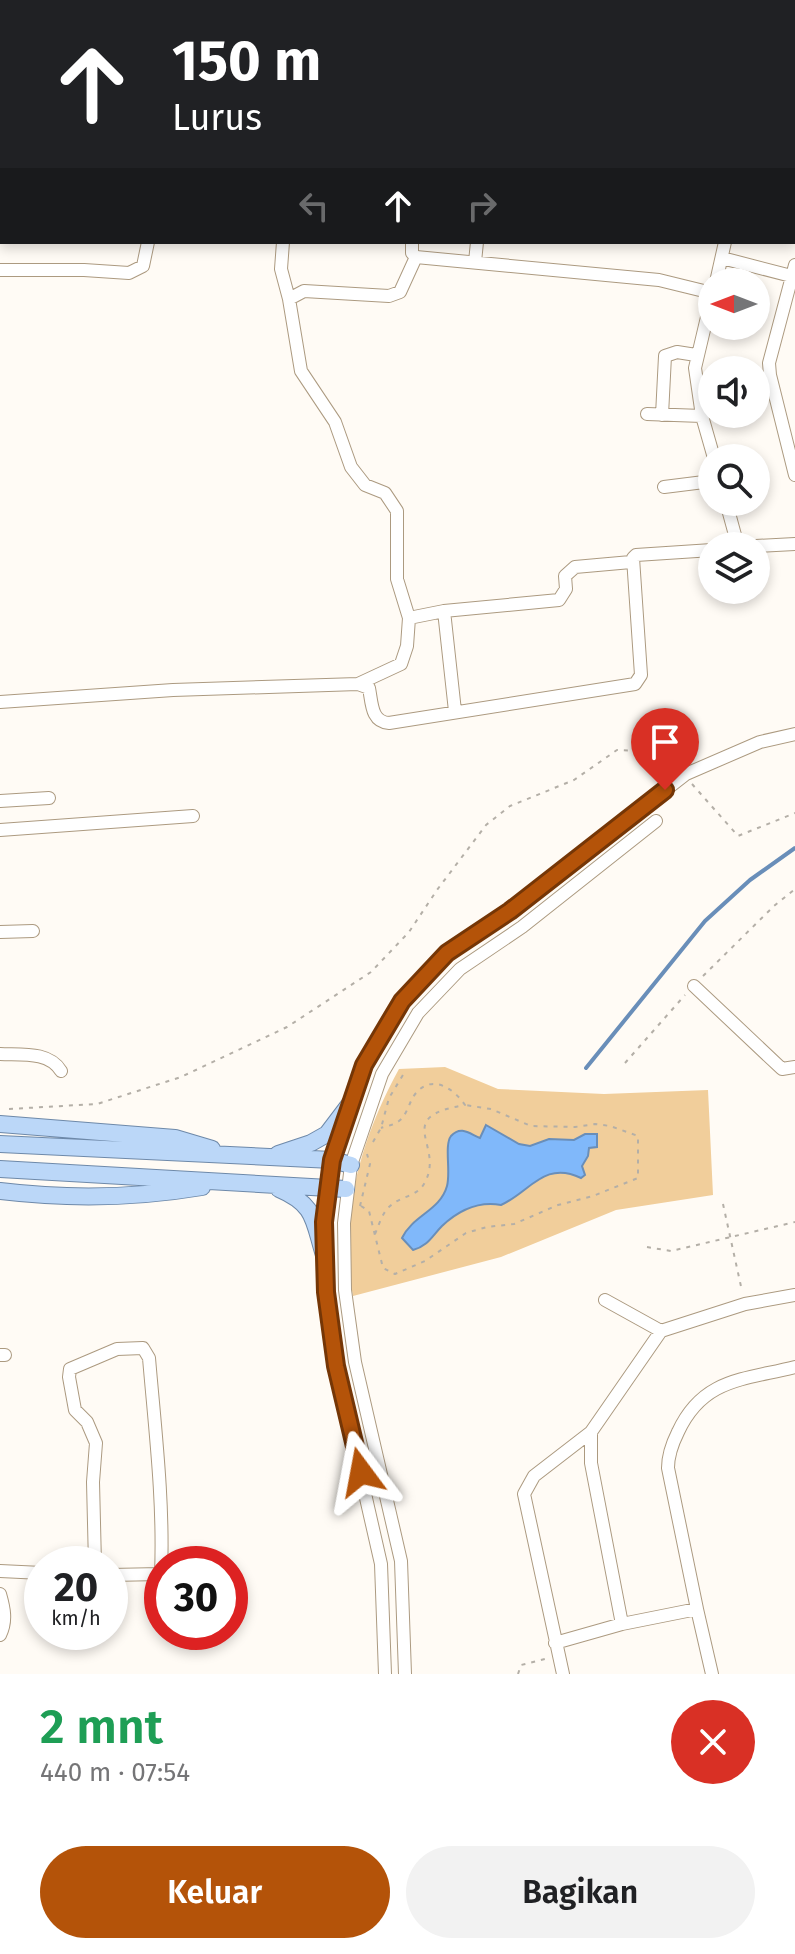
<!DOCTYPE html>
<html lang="id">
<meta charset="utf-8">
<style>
body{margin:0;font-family:"Fira Sans",sans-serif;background:#f2f2f2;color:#202124;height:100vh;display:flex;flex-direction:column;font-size:30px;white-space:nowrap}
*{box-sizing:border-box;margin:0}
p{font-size:26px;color:#757577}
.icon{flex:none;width:44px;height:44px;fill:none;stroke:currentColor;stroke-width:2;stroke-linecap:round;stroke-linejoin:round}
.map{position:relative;height:1674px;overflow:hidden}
.panel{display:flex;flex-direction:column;background:#fff;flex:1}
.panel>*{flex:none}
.hud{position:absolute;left:0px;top:0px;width:796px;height:244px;box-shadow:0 4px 12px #0003;background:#202124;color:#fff;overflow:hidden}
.needle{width:52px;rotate:270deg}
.buttons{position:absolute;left:698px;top:268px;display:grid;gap:16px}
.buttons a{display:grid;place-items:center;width:72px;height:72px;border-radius:50%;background:#fff;box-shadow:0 4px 12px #0003;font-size:40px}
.speed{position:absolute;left:24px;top:1546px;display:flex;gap:16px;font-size:40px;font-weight:700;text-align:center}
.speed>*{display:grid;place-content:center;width:104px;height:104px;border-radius:50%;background:#fff;box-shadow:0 4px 12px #0003;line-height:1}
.speed small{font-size:20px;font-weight:400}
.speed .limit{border:12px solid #d22;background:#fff;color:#111}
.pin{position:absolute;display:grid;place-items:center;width:68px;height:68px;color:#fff;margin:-82px -34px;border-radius:50% 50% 50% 0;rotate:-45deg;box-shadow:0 0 8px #0007}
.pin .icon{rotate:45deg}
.me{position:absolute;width:88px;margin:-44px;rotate:347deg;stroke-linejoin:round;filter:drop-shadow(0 0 6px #0008)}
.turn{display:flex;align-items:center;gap:28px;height:168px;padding:0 40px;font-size:36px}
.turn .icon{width:104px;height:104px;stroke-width:2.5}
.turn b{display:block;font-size:56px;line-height:68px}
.lanes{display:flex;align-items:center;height:76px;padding:0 40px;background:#0003;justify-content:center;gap:40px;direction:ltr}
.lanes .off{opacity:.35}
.round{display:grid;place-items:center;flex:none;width:84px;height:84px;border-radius:42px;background:#f2f2f2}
.summary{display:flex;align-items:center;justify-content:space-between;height:136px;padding:0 40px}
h1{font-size:48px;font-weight:600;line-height:60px;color:#1e9e55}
.action{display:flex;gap:16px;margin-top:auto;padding:16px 40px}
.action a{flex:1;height:92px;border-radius:48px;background:#b45309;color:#fff;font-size:32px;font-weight:600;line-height:92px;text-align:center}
.action a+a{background:#f2f2f2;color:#202124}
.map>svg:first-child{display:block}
</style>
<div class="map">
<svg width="795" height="1674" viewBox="0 0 795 1674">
<rect width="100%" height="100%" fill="#fffbf5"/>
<!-- green -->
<path fill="#f1ce9b" d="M445 1067 498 1089 604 1094 708 1090 713 1195 616 1210 501 1257 353 1296C337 1219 362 1136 399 1069Z"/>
<!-- water -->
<path fill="#80b8fa" stroke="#698eb9" stroke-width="2" d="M486 1125 519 1144 530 1146 549 1139 574 1140 585 1134H597V1147L589 1148 588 1156 582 1166 585 1175 581 1178C544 1160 530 1192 501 1205 479 1201 459 1210 442 1226 432 1236 428 1246 413 1250L402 1238C413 1215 440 1211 447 1186 451 1172 444 1145 451 1136 461 1125 470 1134 480 1138Z"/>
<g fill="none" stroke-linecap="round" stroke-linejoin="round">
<!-- stream -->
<path stroke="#698eb9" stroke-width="4" d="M586 1068 705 921 750 880 795 848"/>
<defs>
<path id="minor" d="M223 0 245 2
M498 0 512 2
M667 0 676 2
M404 2 406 0
M470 2 472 0
M794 28H795
M794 62 795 63
M794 86H795
M0 174H2
M283 242 281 269 289 299 301 371 335 422 351 467 365 485 385 493 397 511V579L409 618
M412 242V253L416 257 659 280 712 293
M722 258 795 277
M475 262 477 242
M795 265 769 363 770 375 795 475
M0 270H84L129 273 143 266 148 242
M716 282 725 242
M712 296 695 368 702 416 714 458
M289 299 304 291 389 296 400 292 416 257
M647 414 702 416
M662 415 665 356 677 352 696 355
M664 487 712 481
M726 502 738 546
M756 546 795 544
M444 611 455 711
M358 684 401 664 407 646 409 618 444 611 559 600 566 589 565 576 575 567 631 562
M0 702 173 690 358 684 369 688C372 703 371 722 389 723L635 684 641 675 633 558 636 555 712 550
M0 801 49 798
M0 830 193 816
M0 932 33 931
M694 986 782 1069 795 1067
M0 1054C21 1055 49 1051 61 1071
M605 1300 661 1331
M0 1355H5
M95 1564 93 1482 96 1443 87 1422 75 1410 69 1377 70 1369 117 1349 143 1348 149 1358C155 1429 164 1502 161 1574L110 1575
M0 1571 42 1573
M0 1594C4 1608 7 1621 0 1635
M697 1609 668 1468C668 1455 672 1444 678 1432 703 1378 744 1380 795 1367
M622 1624 591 1463V1432L661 1331 745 1304 795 1295
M192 1643V1632
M555 1643 622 1624 697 1609 712 1674
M385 1674 381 1564 336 1366 326 1292 324 1255 327 1186 332 1160 364 1065 402 1001 447 953 510 911 686 774 760 742 795 734
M405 1674 401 1561 355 1362 345 1290 344 1223 351 1165 382 1074 418 1013 460 969 522 927 656 821
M563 1674 524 1494 534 1476 591 1432"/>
<path id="major" d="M9 2V0
M0 81 2 64
M0 1124 175 1138 212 1149
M0 1144 332 1160 351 1165
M278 1154 311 1143 327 1134 352 1101
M0 1169 346 1189
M279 1189C316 1205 313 1220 324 1255
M0 1191C66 1199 137 1198 202 1187"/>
</defs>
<!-- minor casing -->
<use href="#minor" stroke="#ac9a80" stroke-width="14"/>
<!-- major casing -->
<use href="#major" stroke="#6e89a9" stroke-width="18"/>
<!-- path -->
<path stroke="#b4afa7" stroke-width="2" stroke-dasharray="4 6" stroke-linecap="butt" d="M692 784 738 836 795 813
M703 976 774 906 795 889
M625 1063 685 995
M9 1109 97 1104 181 1077 287 1027 371 972 409 932 437 890 486 825 510 806 574 780 617 750 645 751 673 767
M373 1142 381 1128 389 1098 406 1070
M723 1204 742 1291
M360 1206 370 1164 367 1154
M361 1206 369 1211 383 1268 395 1274 425 1261 466 1233 487 1227 514 1224 558 1205 593 1196 638 1178V1136L610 1126 595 1124 575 1127 531 1126 491 1109 465 1105
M375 1234C379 1225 382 1213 390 1206 400 1196 418 1197 425 1182 445 1145 391 1117 465 1105 455 1090 433 1073 416 1093 409 1101 408 1114 399 1121 394 1125 387 1126 381 1128
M647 1247 671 1251 795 1222
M518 1674 521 1665 545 1659"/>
<!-- minor -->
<use href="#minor" stroke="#fff" stroke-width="12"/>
<!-- major -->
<use href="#major" stroke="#bbd7f8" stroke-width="16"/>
</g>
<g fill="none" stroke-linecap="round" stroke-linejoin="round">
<defs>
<path id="route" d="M361 1472 336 1366 326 1292 324 1222 332 1160 364 1065 402 1001 447 953 510 911 665 790"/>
</defs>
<!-- route casing -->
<use href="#route" stroke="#753606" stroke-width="20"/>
<!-- route -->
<use href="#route" stroke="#b45309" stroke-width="14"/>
</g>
</svg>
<div class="buttons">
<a><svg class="needle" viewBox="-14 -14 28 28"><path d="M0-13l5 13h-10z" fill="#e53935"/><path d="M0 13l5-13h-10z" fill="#757577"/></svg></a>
<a><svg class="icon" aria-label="sound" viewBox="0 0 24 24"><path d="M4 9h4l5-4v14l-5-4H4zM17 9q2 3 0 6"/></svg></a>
<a><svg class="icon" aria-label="search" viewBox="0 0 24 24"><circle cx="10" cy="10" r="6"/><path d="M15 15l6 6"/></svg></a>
<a><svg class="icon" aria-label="layers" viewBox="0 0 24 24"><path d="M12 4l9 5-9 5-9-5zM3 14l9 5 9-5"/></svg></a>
</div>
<div class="speed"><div>20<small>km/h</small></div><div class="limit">30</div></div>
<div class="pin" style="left:665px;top:790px;background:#d93025"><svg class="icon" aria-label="arrive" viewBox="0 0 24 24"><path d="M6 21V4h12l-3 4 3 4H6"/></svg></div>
<svg class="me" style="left:361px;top:1472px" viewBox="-20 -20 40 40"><path d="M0-17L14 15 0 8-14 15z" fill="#b45309" stroke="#fff" stroke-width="4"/></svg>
<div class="hud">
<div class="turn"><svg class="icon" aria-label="ahead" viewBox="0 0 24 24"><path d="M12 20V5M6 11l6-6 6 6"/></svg><div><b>150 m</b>Lurus</div></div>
<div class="lanes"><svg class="icon off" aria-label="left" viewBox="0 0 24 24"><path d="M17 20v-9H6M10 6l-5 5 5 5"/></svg><svg class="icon" aria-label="ahead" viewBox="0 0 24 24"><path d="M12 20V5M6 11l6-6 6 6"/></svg><svg class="icon off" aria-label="right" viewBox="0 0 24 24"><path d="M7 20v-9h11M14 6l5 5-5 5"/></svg></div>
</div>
</div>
<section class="panel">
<div class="summary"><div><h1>2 mnt</h1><p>440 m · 07:54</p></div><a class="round" style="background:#d93025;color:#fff"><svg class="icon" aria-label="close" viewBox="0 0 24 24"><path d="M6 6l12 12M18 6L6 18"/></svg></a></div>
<div class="action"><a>Keluar</a><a>Bagikan</a></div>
</section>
